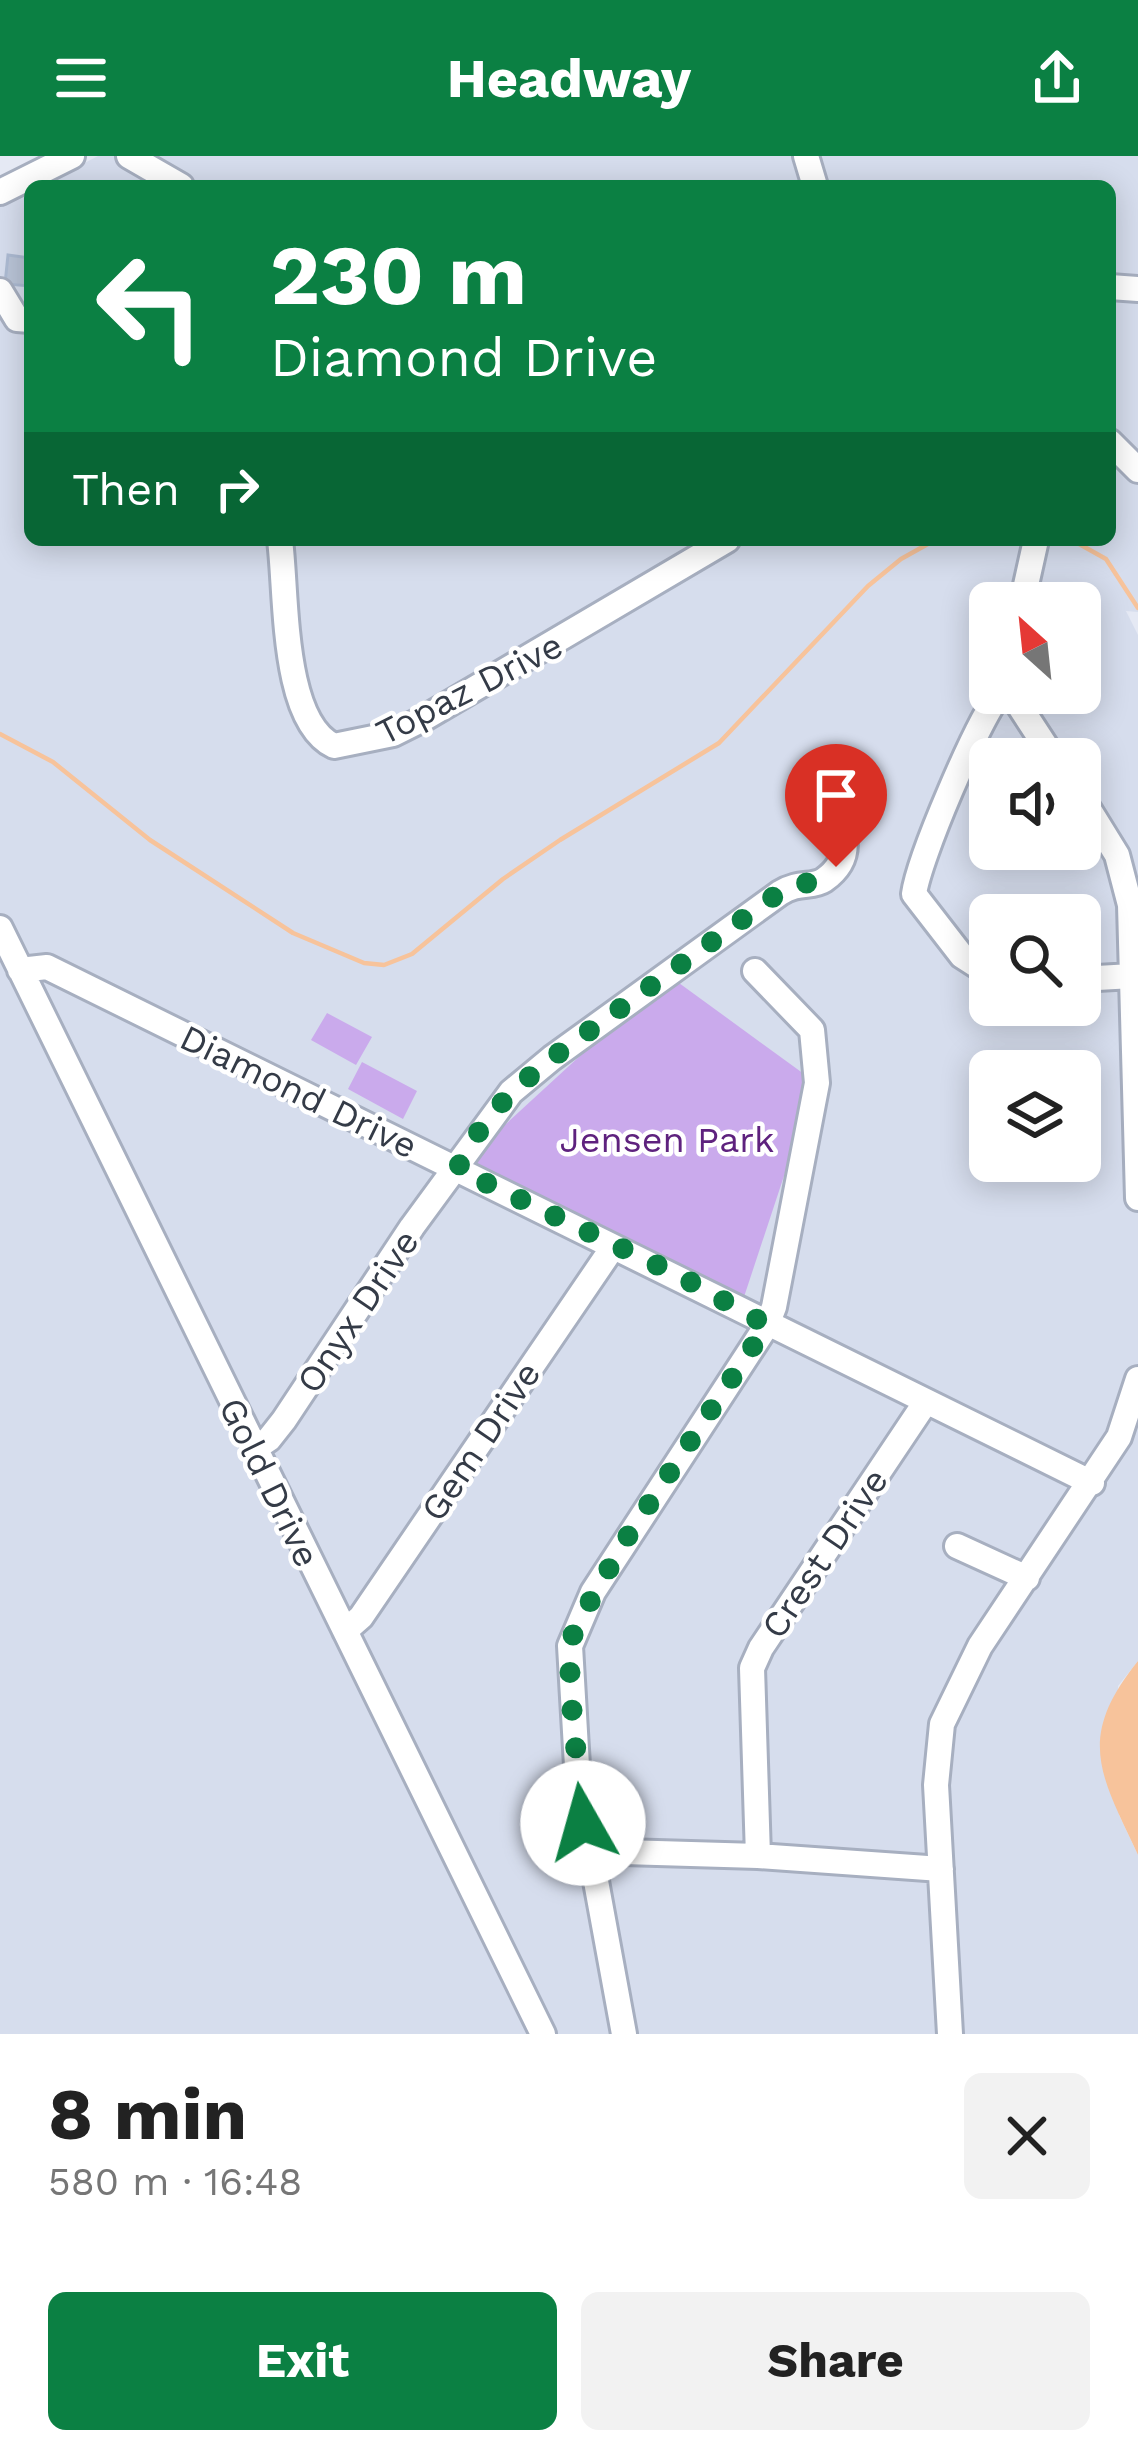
<!DOCTYPE html>
<meta charset="utf-8">
<style>
body{margin:0;font-family:"Work Sans",sans-serif;background:#f2f2f2;color:#222;height:100vh;display:flex;flex-direction:column;font-size:45px;white-space:nowrap}
*{box-sizing:border-box;margin:0}
p{font-size:39px;color:#767676}
.icon{flex:none;width:66px;height:66px;fill:none;stroke:currentColor;stroke-width:2;stroke-linecap:round;stroke-linejoin:round}
.map{position:relative;height:1878px;overflow:hidden}
.details{display:flex;flex-direction:column;background:#fff;flex:1}
.details>*{flex:none}
.top-card{position:absolute;left:24px;top:24px;width:1092px;height:366px;border-radius:18px;box-shadow:0 6px 30px #0003;background:#0b8043;color:#fff;overflow:hidden}
.needle{width:78px;rotate:333deg}
.fabs{position:absolute;left:969px;top:426px;display:grid;gap:24px}
.fabs a{display:grid;place-items:center;width:132px;height:132px;border-radius:18px;background:#fff;box-shadow:0 6px 30px #0003;font-size:60px}
.pin{position:absolute;display:grid;place-items:center;width:102px;height:102px;color:#fff;margin:-123px -51px;border-radius:50% 50% 50% 0;rotate:-45deg;box-shadow:0 0 12px #0007}
.pin .icon{rotate:45deg}
.me{position:absolute;width:132px;margin:-66px;rotate:353deg;stroke-linejoin:round;filter:drop-shadow(0 0 9px #0008)}
.turn{display:flex;align-items:center;gap:42px;height:252px;padding:0 48px;font-size:54px}
.turn .icon{width:156px;height:156px;stroke-width:2.5}
.turn b{display:block;font-size:84px;line-height:102px}
.then{display:flex;align-items:center;height:114px;padding:0 48px;background:#0003;gap:24px;font-size:45px}
.round{display:grid;place-items:center;flex:none;width:126px;height:126px;border-radius:18px;background:#f2f2f2}
.summary{display:flex;align-items:center;justify-content:space-between;height:204px;padding:0 48px}
h1{font-size:72px;font-weight:700;line-height:90px}
.button{display:flex;gap:24px;margin-top:auto;padding:24px 48px}
.button a{flex:1;height:138px;border-radius:18px;background:#0b8043;color:#fff;font-size:48px;font-weight:700;line-height:138px;text-align:center}
.button a+a{background:#f2f2f2;color:#222}
header{display:flex;justify-content:space-between;align-items:center;height:156px;padding:0 48px;background:#0b8043;color:#fff;font-size:54px;font-weight:700}
.map>svg:first-child{display:block}
</style>
<header><svg class="icon" aria-label="menu" viewBox="0 0 24 24"><path d="M4 6h16M4 12h16M4 18h16"/></svg>Headway<svg class="icon" aria-label="share" viewBox="0 0 24 24"><path d="M12 15V3M7 8l5-5 5 5M5 13v7h14v-7"/></svg></header>
<div class="map">
<svg width="1138" height="1878" viewBox="0 0 1138 1878">
<rect width="100%" height="100%" fill="#e5e9f4"/>
<!-- residential -->
<path fill="#d6dded" fill-rule="evenodd" d="M98 0H1138V456L1126 455 1138 479V1505L1118 1530 1119 1659 1138 1699V1878H0V51L30 35V384H1110V30H40ZM990 447H1080V537H990ZM990 603H1080V693H990ZM990 759H1080V849H990ZM990 915H1080V1005H990Z"/>
<!-- green -->
<path fill="#caaaec" d="M668 819 815 926 740 1153 457 1013Z
M327 857 372 881 356 909 311 884Z
M362 906 417 935 403 963 348 933Z"/>
<!-- water -->
<path fill="#f7c39b" d="M1138 1505V1699C1101 1619 1075 1583 1138 1505Z"/>
<g fill="none" stroke-linecap="round" stroke-linejoin="round">
<!-- stream -->
<path stroke="#f7c39b" stroke-width="4.5" d="M1072 384 1106 403 1138 452
M0 578 53 606 150 684 293 777 364 807 384 809 412 798 503 723 560 684 719 587 868 430 901 403 935 384"/>
</g>
<!-- building -->
<path fill="#b9c4d7" stroke="#acbad2" stroke-width="3" d="M8 99 30 102V130L5 128Z"/>
<g fill="none" stroke-linecap="round" stroke-linejoin="round">
<defs>
<path id="minor" d="M129 0 181 30
M806 0 815 30
M0 36 72 0
M1110 131 1138 133
M0 135 17 163 30 164
M1110 286 1138 314
M280 384C287 437 281 565 334 590L393 578 423 563 727 384
M1022 447 1036 384
M1011 537 1054 603
M1080 639 1117 699 1130 749 1138 1042
M0 772 543 1878
M20 814 47 811 1092 1327
M990 818 962 800 914 738C919 702 977 566 1000 537
M1080 823 1132 820
M254 1293 269 1283 284 1264 412 1071 511 936 552 902 780 737C799 725 812 732 824 724 858 700 844 667 826 640
M957 1390 1027 1422
M345 1475 361 1461 613 1091
M590 1695 758 1700 941 1713
M758 1700 752 1512 761 1492 925 1247
M624 1878 578 1627 570 1490 593 1436 767 1169 774 1151 817 927 812 874 755 815
M950 1878 936 1629 942 1568 980 1490 1119 1281 1138 1223"/>
</defs>
<!-- minor casing -->
<use href="#minor" stroke="#a7afc0" stroke-width="30"/>
<!-- minor -->
<use href="#minor" stroke="#fff" stroke-width="24"/>
</g>
<g fill="none" stroke-linecap="round" stroke-linejoin="round">
<!-- route -->
<path stroke="#0b8043" stroke-width="21" stroke-dasharray="0 37.8" d="M583 1667 570 1533V1490L575 1472 626 1383 767 1169 680 1120 457 1013 481 972 511 936 552 902 780 736 794 728 820 726 836 711"/>
</g>
<g text-anchor="middle" stroke-width="9" stroke-linejoin="round" paint-order="stroke">
<!-- street labels -->
<g font-size="36" fill="#343b47" stroke="#fff">
<text transform="translate(469 532) rotate(-27)" y="13">Topaz Drive</text>
<text transform="translate(299 935) rotate(26)" y="13">Diamond Drive</text>
<text transform="translate(357 1155) rotate(-56)" y="13">Onyx Drive</text>
<text transform="translate(480 1285) rotate(-56)" y="13">Gem Drive</text>
<text transform="translate(270 1326) rotate(64)" y="13">Gold Drive</text>
<text transform="translate(824 1397) rotate(-56)" y="13">Crest Drive</text>
</g>
<!-- park labels -->
<g font-size="36" fill="#5e227e" stroke="#fff">
<text x="667" y="996">Jensen Park</text>
</g>
</g>
</svg>
<div class="fabs">
<a><svg class="needle" viewBox="-14 -14 28 28"><path d="M0-13l5 13h-10z" fill="#e53935"/><path d="M0 13l5-13h-10z" fill="#767676"/></svg></a>
<a><svg class="icon" aria-label="sound" viewBox="0 0 24 24"><path d="M4 9h4l5-4v14l-5-4H4zM17 9q2 3 0 6"/></svg></a>
<a><svg class="icon" aria-label="search" viewBox="0 0 24 24"><circle cx="10" cy="10" r="6"/><path d="M15 15l6 6"/></svg></a>
<a><svg class="icon" aria-label="layers" viewBox="0 0 24 24"><path d="M12 4l9 5-9 5-9-5zM3 14l9 5 9-5"/></svg></a>
</div>
<div class="pin" style="left:836px;top:711px;background:#d93025"><svg class="icon" aria-label="arrive" viewBox="0 0 24 24"><path d="M6 21V4h12l-3 4 3 4H6"/></svg></div>
<svg class="me" style="left:583px;top:1667px" viewBox="-20 -20 40 40"><circle r="19" fill="#fff"/><path d="M0-13L10 11 0 6-10 11z" fill="#0b8043"/></svg>
<div class="top-card">
<div class="turn"><svg class="icon" aria-label="left" viewBox="0 0 24 24"><path d="M17 20v-9H6M10 6l-5 5 5 5"/></svg><div><b>230 m</b>Diamond Drive</div></div>
<div class="then">Then<svg class="icon" aria-label="right" viewBox="0 0 24 24"><path d="M7 20v-9h11M14 6l5 5-5 5"/></svg></div>
</div>
</div>
<section class="details">
<div class="summary"><div><h1>8 min</h1><p>580 m · 16:48</p></div><a class="round"><svg class="icon" aria-label="close" viewBox="0 0 24 24"><path d="M6 6l12 12M18 6L6 18"/></svg></a></div>
<div class="button"><a>Exit</a><a>Share</a></div>
</section>
